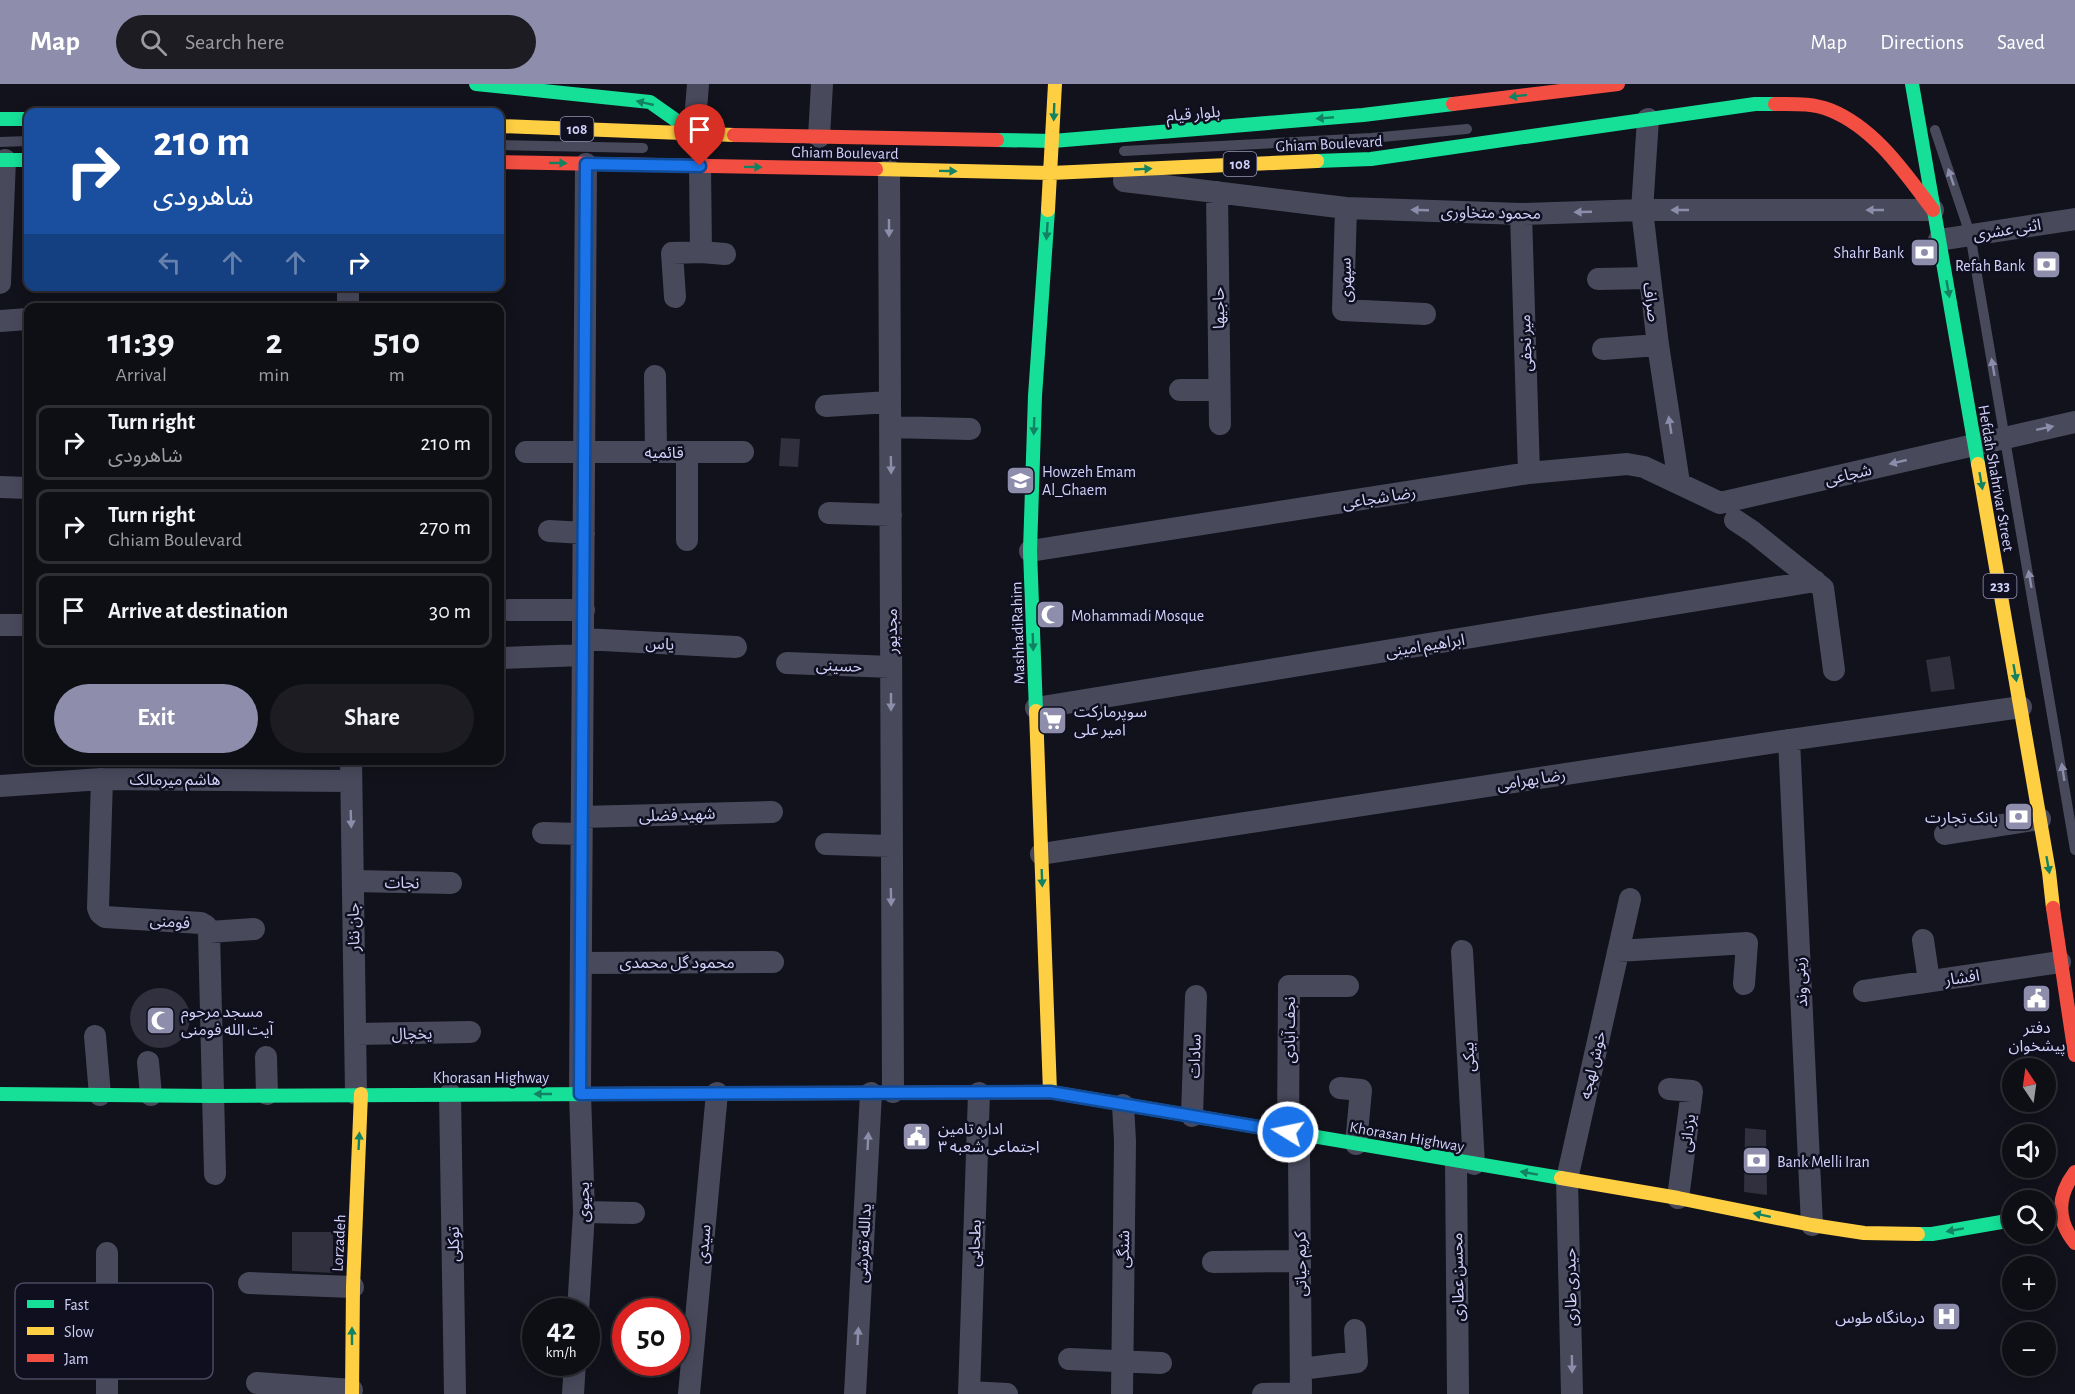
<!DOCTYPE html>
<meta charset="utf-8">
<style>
body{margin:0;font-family:"Alegreya Sans","Noto Sans Arabic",sans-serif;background:#1c1c22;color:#f1f3f6;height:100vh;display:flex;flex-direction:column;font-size:22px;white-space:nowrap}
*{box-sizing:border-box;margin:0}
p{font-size:20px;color:#9b9ca0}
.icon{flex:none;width:33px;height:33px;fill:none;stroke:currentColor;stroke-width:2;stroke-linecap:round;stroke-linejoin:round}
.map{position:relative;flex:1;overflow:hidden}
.sheet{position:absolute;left:24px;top:219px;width:480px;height:462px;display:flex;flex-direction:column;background:#0e0e15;border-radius:12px;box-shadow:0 3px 15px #0003,0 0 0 2px #2e2e34}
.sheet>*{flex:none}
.banner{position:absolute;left:24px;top:24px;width:480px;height:183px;border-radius:12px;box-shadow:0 3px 15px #0003,0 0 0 2px #2e2e34;background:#1a4fa0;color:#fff;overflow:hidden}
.needle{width:39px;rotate:347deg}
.tools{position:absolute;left:2002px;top:974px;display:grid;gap:12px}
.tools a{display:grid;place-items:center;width:54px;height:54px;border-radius:50%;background:#0e0e15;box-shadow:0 3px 15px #0003,0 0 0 2px #2e2e34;font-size:30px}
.speed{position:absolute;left:522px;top:1214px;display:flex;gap:12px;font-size:30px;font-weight:700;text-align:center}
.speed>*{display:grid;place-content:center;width:78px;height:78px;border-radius:50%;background:#0e0e15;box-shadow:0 3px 15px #0003,0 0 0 2px #2e2e34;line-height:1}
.speed small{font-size:15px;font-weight:400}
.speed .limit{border:9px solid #d22;background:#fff;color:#111}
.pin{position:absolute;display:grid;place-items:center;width:51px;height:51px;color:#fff;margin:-62px -26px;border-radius:50% 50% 50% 0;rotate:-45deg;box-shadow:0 0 6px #0007}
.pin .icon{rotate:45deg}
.me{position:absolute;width:66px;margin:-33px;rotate:280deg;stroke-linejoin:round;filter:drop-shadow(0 0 4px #0008)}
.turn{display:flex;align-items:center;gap:21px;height:126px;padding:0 30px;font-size:27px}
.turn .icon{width:78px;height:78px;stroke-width:2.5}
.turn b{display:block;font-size:42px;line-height:51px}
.lanes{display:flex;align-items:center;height:57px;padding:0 30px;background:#0003;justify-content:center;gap:30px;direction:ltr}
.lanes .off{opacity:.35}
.eta{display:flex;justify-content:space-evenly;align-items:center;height:102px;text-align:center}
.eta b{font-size:36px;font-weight:700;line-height:42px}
.button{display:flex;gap:12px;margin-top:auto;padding:12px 30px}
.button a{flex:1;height:69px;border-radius:36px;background:#8e8eac;color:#fff;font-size:24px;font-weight:700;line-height:69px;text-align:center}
.button a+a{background:#1c1c22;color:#f1f3f6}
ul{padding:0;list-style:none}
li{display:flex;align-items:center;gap:18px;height:75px;margin:0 12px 9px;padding:0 18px;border:3px solid #2e2e34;border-radius:12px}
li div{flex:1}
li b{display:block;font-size:22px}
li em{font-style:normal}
header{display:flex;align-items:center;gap:36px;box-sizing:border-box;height:84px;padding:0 30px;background:#8e8eac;color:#fff}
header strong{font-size:28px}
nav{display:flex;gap:33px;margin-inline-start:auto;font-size:21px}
.search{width:420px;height:54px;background:#1c1c22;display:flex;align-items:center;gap:15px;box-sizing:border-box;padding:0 21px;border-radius:33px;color:#9b9ca0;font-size:22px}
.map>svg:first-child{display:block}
</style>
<header>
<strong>Map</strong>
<div class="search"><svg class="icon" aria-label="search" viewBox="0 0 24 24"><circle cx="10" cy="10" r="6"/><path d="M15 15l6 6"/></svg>Search here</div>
<nav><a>Map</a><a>Directions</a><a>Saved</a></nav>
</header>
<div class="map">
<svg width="2075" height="1310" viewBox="0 0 2075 1310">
<rect width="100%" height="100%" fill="#12121c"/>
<!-- building -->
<path fill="#30303e" d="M781 354 800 355 798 383 779 382Z
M1950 572 1955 605 1931 608 1926 576Z
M130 934a30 30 0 1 1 60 0a30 30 0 1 1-60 0Z
M1745 1044 1766 1046 1767 1111 1744 1108Z
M292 1148H333V1189L292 1187Z"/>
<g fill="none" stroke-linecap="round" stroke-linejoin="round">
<!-- lane -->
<path stroke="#48495b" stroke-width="10" d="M1935 46 1970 150 2075 766
M0 58 28 57
M500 61 643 64
M1124 67 1371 54 1467 45"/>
<!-- street -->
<path stroke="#48495b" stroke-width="22" d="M1648 35 1642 126 1658 261 1679 399
M694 49 698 0
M819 53 822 0
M889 86 893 1008
M1124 97 1346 124 1521 130 1642 126H1933
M1217 108 1220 340
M1346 124 1343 226 1425 230
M1521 130 1529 389
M1939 156 2075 135
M701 168 725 170
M1598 195 1649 194
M0 199 5 76
M348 202V224
M675 213 672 169 701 168 700 82
M0 237 28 235
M1603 265 1658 261
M655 292 656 368
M1180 306H1219
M826 322 889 318
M890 343 970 345
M526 368H743
M687 368V456
M0 403 28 404
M829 429 891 431
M1735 436 1753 448 1823 504 1834 586
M549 447 584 449
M1030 467 1529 389 1627 380 1644 383 1720 419 2075 338
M509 526H584
M0 541H28
M583 555 736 563
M501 574 583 571
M787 579 891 583
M1036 624 1815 497
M1789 656 1812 1141
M351 676 356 1010
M102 695 98 824 100 829 105 833 201 839 206 842 209 848 215 1090
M0 702 102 695 350 697
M582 733 772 728
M543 749 581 750
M1945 750 2040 735
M826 760 890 762
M1041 770 1789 656 2021 623
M353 797 451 799
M209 848 254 845
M1923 856 1929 897
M1462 867 1474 1080
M1618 867 1747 859 1744 900
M581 879 773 878
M1864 907 2060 878
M355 950 470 948
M95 952 100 1011
M266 973 267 1010
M148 978 151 1011
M1340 1004 1361 1006 1356 1060
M1669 1005 1692 1007 1678 1114
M450 1010 455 1310
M1192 1032 1196 912
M1288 1048 1289 902H1348
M1301 1051 1299 1070 1301 1310
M1456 1076 1458 1310
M584 1128 634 1129
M1213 1178 1300 1177
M249 1199 353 1203
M578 1227 584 1128 580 1010 586 80
M1069 1275 1161 1279
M107 1277 186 1276
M1301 1285 1357 1278 1355 1246
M257 1299 352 1306
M969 1308 1007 1310
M107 1310V1169
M573 1310 575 1278
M689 1310 717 1009
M855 1310 871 1009
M969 1310 979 1009
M1122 1310 1125 1057 1123 1021
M1263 1310 1301 1309
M1572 1310 1567 1095 1630 815"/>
<!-- fast -->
<path stroke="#16e098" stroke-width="14" d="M476 0 650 18 694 49
M1912 0 1978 380
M0 35H28
M997 56 1053 57 1363 31 1453 20
M0 76H28
M1317 77 1371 75 1755 20H1775
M1036 627 1030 467 1035 312 1048 126
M0 1010 213 1012 603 1010
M1080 1013 1561 1094
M1918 1150H1932L2013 1136"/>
<!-- slow -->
<path stroke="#ffcf43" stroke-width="14" d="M500 42 734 51
M876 85 1051 89 1317 77
M1048 126 1055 0
M1978 380 2049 788 2053 824
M1036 627 1050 1008
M603 1010 846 1009
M1561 1094 1678 1114 1812 1141 1864 1149 1918 1150
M352 1310 353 1203 361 1010"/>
<!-- jam -->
<path stroke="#f24e42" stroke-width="14" d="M1453 20 1618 0
M1775 20C1794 20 1813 19 1830 26 1875 44 1905 89 1933 126
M734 51 997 56
M500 78 876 85
M2053 824 2075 971
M846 1009 1050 1008 1080 1013
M2075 1088C2057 1112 2056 1136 2075 1159"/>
</g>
<!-- one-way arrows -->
<defs><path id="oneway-solid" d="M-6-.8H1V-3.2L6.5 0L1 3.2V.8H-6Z" transform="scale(1.5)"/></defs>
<g fill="#138262">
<use href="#oneway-solid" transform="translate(1518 12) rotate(173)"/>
<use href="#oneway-solid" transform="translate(645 19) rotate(-167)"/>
<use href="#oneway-solid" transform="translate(1054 28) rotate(92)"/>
<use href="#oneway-solid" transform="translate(1325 34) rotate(175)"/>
<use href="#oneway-solid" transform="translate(558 79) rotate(1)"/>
<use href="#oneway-solid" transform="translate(753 83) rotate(1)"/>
<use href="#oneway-solid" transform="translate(1143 85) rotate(-3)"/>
<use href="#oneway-solid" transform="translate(948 87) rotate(1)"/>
<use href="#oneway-solid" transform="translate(1047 147) rotate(94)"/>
<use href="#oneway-solid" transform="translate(1948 205) rotate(80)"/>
<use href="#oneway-solid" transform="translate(1034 342) rotate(92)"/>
<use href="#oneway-solid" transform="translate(1981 397) rotate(80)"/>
<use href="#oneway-solid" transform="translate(1033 558) rotate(88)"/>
<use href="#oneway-solid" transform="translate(2015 589) rotate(80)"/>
<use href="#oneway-solid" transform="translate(2048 781) rotate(80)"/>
<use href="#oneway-solid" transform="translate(1042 794) rotate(88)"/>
<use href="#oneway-solid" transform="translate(543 1010) rotate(180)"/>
<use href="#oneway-solid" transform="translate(359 1057) rotate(-87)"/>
<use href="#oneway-solid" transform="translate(1529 1089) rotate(-170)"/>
<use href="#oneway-solid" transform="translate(1762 1131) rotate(-168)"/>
<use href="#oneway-solid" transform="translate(1955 1146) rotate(170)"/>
<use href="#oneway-solid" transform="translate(352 1252) rotate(-90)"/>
</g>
<g fill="#8c8daa">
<use href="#oneway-solid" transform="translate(1951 93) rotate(-109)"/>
<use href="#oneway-solid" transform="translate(1420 126) rotate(-178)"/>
<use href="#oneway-solid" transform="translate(1680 126) rotate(-180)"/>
<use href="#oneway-solid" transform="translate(1875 126) rotate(-180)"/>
<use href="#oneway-solid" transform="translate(1583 128) rotate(178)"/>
<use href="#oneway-solid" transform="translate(889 144) rotate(90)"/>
<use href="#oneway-solid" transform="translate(1993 283) rotate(-100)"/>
<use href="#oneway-solid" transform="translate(1670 341) rotate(-99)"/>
<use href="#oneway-solid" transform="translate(2045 344) rotate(-12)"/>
<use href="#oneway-solid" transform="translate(1898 378) rotate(167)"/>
<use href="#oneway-solid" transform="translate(891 381) rotate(89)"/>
<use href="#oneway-solid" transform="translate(2030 495) rotate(-100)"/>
<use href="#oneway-solid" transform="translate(891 618) rotate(90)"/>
<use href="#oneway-solid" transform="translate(2063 688) rotate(-99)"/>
<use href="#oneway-solid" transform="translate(351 735) rotate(88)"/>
<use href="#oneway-solid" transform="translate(891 813) rotate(89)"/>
<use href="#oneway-solid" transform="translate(868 1057) rotate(-87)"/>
<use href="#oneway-solid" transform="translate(858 1252) rotate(-87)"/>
<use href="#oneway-solid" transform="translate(1572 1280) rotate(89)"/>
</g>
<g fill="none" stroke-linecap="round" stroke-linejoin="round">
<defs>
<path id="route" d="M700 82 586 80 580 1010 1050 1008 1288 1048"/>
</defs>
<!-- route casing -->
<use href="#route" stroke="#114b97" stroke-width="15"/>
<!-- route -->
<use href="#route" stroke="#1a73e8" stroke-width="10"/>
</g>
<!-- icons -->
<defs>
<symbol id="bank-square" viewBox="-11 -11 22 22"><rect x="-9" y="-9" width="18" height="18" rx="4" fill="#8e8eac" stroke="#0f0f1f"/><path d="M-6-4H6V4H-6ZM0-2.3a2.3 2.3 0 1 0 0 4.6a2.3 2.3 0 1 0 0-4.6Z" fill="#fff"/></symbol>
<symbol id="university-square" viewBox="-11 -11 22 22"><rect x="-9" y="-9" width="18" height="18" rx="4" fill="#8e8eac" stroke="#0f0f1f"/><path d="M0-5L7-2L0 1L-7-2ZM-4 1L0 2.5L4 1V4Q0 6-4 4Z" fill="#fff"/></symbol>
<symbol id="mosque-square" viewBox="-11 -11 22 22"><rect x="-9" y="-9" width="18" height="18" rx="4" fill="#8e8eac" stroke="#0f0f1f"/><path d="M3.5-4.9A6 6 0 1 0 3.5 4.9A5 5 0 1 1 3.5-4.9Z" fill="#fff"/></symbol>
<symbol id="supermarket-square" viewBox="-11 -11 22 22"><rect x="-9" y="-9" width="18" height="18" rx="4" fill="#8e8eac" stroke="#0f0f1f"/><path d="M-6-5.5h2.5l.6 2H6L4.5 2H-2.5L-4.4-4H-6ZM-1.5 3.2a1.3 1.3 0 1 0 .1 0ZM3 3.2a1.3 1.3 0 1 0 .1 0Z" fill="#fff"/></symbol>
<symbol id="civic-square" viewBox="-11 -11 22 22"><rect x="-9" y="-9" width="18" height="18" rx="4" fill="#8e8eac" stroke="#0f0f1f"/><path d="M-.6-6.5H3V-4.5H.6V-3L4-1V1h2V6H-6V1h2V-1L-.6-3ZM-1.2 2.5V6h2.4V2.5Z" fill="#fff"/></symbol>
<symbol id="hospital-square" viewBox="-11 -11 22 22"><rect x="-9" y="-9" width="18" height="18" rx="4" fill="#8e8eac" stroke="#0f0f1f"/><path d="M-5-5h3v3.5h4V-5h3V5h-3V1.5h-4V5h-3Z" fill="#fff"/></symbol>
</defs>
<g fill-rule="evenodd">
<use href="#bank-square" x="1908" y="152" width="33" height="33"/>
<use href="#bank-square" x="2030" y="164" width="33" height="33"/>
<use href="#university-square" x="1004" y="380" width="33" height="33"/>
<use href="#mosque-square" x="1034" y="514" width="33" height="33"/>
<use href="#supermarket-square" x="1036" y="620" width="33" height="33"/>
<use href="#bank-square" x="2002" y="716" width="33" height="33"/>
<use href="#civic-square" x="2020" y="898" width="33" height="33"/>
<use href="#mosque-square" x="144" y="920" width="33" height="33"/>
<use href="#civic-square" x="900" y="1036" width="33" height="33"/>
<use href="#bank-square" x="1740" y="1060" width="33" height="33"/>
<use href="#hospital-square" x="1930" y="1216" width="33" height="33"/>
</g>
<g text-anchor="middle" stroke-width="5" stroke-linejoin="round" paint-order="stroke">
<!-- shield labels -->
<g fill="#0f0f1f" stroke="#9797b8" stroke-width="1.5">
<rect x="560.5" y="33" width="33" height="24" rx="4.5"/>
<rect x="1223.5" y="68" width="33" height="24" rx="4.5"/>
<rect x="1983.5" y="490" width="33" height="24" rx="4.5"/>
</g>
<g font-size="15" font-weight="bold" fill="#d1d1fa">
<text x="577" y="50">108</text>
<text x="1240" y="85">108</text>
<text x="2000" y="507">233</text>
</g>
<!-- street labels -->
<g font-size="16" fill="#d1d1fa" stroke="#0f0f1f">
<text transform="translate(1193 29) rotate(-5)" y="6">بلوار قیام</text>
<text transform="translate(1329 59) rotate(-3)" y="6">Ghiam Boulevard</text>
<text transform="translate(845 68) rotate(1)" y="6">Ghiam Boulevard</text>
<text transform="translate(1491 128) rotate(1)" y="6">محمود متخاوری</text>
<text transform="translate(2007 145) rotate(-9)" y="6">اثنی عشری</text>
<text transform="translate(1345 196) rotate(-91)" y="6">سپهری</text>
<text transform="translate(1652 218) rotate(82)" y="6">صراف</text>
<text transform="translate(1218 224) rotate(-91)" y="6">حاجیها</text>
<text transform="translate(1525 259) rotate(-92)" y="6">میر نجفی</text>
<text x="664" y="374">قائمیه</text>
<text transform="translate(1848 390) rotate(-13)" y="6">شجاعی</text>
<text transform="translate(1997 394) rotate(80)" y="6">Hefdah Shahrivar Street</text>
<text transform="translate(1379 413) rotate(-9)" y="6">رضا شجاعی</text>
<text transform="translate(891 547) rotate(-90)" y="6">مجدپور</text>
<text transform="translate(1017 549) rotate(-92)" y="6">MashhadiRahim</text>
<text transform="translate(660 559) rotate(3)" y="6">یاس</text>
<text transform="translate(1425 561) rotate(-9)" y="6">ابراهیم امینی</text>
<text transform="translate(839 581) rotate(2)" y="6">حسینی</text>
<text x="175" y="701">هاشم میرمالک</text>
<text transform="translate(1531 695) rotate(-9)" y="6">رضا بهرامی</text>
<text transform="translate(677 730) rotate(-2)" y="6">شهید فضلی</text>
<text transform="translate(402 798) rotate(1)" y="6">نجات</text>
<text transform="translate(170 837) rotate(4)" y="6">فومنی</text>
<text transform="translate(353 843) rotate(-91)" y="6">جان نثار</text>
<text x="677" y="884">محمود گل محمدی</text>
<text transform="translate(1962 893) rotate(-8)" y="6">افشار</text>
<text transform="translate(1800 898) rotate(-93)" y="6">زینی وند</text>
<text transform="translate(1289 946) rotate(-90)" y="6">نجف آبادی</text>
<text transform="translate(412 949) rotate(-1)" y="6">یخچال</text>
<text transform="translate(1194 972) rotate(-88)" y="6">سادات</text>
<text transform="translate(1468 973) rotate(-93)" y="6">بیکی</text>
<text transform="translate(1592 981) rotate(-77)" y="6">خوش لهجه</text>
<text x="491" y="999">Khorasan Highway</text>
<text transform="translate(1687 1049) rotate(-83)" y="6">یزدانی</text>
<text transform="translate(1407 1052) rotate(10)" y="6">Khorasan Highway</text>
<text transform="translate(583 1118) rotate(-90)" y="6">یحیوی</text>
<text transform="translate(338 1159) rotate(-87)" y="6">Lorzadeh</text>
<text transform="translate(863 1159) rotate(-87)" y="6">یدالله تفرشی</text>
<text transform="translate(974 1159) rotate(-88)" y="6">بطحایی</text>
<text transform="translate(453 1160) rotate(-91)" y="6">توکلی</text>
<text transform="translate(703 1160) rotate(-85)" y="6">سیدی</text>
<text transform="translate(1123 1165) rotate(-89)" y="6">شنگی</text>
<text transform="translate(1300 1180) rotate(-91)" y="6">کریم حیاتی</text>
<text transform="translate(1457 1193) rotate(-91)" y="6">محسن عطاری</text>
<text transform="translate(1570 1203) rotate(-91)" y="6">حیدری طاری</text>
</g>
<!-- poi labels -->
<g font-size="16" fill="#d1d1fa" stroke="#0f0f1f" text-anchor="start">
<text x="1904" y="174" text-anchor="end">Shahr Bank</text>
<text x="2025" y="187" text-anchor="end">Refah Bank</text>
<text x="1042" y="393">Howzeh Emam<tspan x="1042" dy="18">Al_Ghaem</tspan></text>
<text x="1071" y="537">Mohammadi Mosque</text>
<text x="1074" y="633">سوپرمارکت<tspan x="1074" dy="18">امیر علی</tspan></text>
<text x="1998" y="739" text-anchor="end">بانک تجارت</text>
<text x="181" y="933">مسجد مرحوم<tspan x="181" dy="18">آیت الله فومنی</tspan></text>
<text x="2037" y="949" text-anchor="middle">دفتر<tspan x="2037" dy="18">پیشخوان</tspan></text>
<text x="938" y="1050">اداره تامین<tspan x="938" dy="18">اجتماعی شعبه ۳</tspan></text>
<text x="1777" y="1083">Bank Melli Iran</text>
<text x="1925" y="1239" text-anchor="end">درمانگاه طوس</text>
</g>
</g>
<!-- legend -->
<rect x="15" y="1199" width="198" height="96" rx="9" fill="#0f0f1f" stroke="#494961" stroke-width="1.5"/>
<rect x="27" y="1216" width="27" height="8" fill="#16e098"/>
<rect x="27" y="1243" width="27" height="8" fill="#ffcf43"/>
<rect x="27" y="1270" width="27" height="8" fill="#f24e42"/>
<g font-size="16" fill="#d1d1fa">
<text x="64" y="1226">Fast</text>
<text x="64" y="1253">Slow</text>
<text x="64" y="1280">Jam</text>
</g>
</svg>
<div class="tools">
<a><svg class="needle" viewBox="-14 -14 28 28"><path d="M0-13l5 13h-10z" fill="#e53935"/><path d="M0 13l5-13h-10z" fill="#9b9ca0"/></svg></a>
<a><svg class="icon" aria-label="sound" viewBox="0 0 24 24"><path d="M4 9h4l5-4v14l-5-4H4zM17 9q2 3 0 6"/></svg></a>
<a><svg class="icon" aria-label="search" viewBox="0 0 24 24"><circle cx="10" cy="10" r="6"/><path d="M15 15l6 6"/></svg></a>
<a>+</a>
<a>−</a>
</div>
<div class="speed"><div>42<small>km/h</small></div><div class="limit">50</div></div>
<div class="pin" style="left:700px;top:82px;background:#d93025"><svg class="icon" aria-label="arrive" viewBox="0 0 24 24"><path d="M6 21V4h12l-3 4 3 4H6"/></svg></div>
<svg class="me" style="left:1288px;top:1048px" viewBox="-20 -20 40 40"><circle r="17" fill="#1a73e8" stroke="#fff" stroke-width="3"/><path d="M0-11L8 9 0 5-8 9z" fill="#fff"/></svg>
<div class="banner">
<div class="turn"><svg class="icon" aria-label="right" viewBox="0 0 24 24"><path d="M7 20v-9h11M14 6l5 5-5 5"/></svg><div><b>210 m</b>شاهرودی</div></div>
<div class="lanes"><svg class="icon off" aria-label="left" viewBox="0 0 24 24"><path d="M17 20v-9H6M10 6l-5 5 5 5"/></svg><svg class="icon off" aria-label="ahead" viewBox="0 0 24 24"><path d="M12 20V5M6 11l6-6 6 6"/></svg><svg class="icon off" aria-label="ahead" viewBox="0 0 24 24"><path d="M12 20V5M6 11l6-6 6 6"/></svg><svg class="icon" aria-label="right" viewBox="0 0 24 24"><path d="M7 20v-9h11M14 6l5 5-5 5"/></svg></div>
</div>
<section class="sheet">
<div class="eta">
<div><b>11:39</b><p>Arrival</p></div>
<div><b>2</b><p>min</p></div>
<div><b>510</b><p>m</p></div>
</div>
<ul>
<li><svg class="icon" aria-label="right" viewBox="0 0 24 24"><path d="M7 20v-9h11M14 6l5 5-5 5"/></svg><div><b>Turn right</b><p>شاهرودی</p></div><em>210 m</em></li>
<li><svg class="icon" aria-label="right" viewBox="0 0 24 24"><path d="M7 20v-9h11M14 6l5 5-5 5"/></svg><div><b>Turn right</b><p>Ghiam Boulevard</p></div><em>270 m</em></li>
<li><svg class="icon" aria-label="arrive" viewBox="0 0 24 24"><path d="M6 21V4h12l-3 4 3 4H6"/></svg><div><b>Arrive at destination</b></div><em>30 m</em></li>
</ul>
<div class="button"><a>Exit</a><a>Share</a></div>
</section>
</div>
